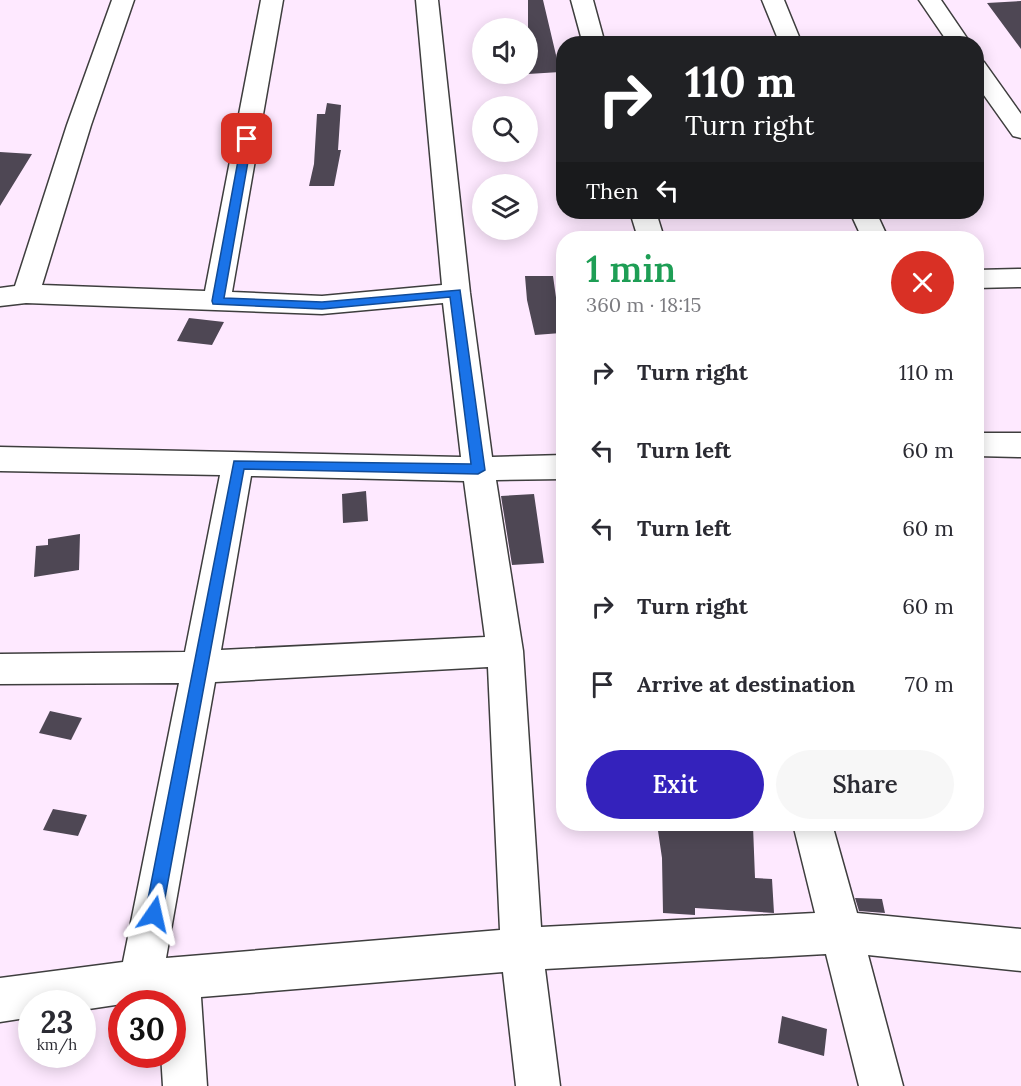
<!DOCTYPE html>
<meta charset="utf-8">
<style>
body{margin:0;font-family:Lora,serif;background:#f7f7f7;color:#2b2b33;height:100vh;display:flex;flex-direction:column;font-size:22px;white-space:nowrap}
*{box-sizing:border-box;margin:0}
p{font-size:20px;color:#7c7c81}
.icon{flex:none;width:33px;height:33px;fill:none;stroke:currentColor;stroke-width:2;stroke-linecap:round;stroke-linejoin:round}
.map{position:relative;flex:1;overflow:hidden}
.details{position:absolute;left:556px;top:231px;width:428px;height:600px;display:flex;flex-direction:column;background:#fff;border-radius:24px;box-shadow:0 3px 15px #0003}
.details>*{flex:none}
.banner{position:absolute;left:556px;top:36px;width:428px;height:183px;border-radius:24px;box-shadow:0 3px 15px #0003;background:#202124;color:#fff;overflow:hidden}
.fabs{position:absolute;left:472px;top:18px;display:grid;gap:12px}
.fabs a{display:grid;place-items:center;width:66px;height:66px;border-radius:50%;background:#fff;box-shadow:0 3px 15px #0003;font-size:30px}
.speed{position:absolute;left:18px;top:990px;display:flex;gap:12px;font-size:30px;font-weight:700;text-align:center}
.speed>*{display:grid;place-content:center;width:78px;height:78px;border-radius:50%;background:#fff;box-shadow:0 3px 15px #0003;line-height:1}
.speed small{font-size:15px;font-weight:400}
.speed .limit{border:9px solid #d22;background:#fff;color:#111}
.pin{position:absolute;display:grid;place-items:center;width:51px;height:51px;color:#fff;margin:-26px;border-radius:12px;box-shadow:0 3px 9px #0006}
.me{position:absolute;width:66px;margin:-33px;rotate:11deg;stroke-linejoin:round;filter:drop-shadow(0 0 4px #0008)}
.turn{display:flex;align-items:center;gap:21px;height:126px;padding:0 30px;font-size:27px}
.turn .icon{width:78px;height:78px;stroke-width:2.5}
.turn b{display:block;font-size:42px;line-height:51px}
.then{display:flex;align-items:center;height:57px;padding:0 30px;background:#0003;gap:12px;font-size:22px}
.round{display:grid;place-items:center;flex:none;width:63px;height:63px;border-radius:32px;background:#f7f7f7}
.head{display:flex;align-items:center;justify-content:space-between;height:102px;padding:0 30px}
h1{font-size:36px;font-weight:600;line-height:45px;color:#1e9e55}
.primary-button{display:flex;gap:12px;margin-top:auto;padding:12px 30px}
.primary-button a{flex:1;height:69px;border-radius:36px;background:#3422bc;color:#fff;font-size:24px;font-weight:600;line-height:69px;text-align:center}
.primary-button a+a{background:#f7f7f7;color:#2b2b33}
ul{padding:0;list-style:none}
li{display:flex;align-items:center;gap:18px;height:78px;padding:0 30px}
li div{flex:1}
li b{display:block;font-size:22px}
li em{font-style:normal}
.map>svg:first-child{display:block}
</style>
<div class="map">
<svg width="1021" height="1086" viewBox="0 0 1021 1086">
<rect width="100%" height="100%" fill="#fee9ff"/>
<!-- building -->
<path fill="#4e4754" d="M528 0H543L560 72 528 74Z
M1021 1V49L987 3Z
M327 103 341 105 338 150H341L334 186H309L314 164 317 114H325Z
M0 152 32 154 0 206Z
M525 276H553L561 333 535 335 527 300Z
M189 318 224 322 212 345 177 341Z
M366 491 368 521 343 523 342 494Z
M534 494 544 563 512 565 501 496Z
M80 534 79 570 34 577 36 546 48 545V539Z
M50 711 82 718 71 740 39 733Z
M53 809 87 815 78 836 43 830Z
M657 824H722L753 826 755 878 772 879 774 913 695 908V915L663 913 662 858Z
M855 898 882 899 885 913 859 911Z
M782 1016 827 1029 824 1056 778 1043Z"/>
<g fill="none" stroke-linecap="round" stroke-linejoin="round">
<defs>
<path id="minor" d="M112 0H134L91 125 42 285 205 291 261 0H283L232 292 322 296 442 285 416 0H438L470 293 492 457 564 455V479L496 480 523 651 541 927 815 913 793 824H832L857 913 1021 929V971L868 955 903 1086H859L826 954 545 969 560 1086H516L503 972 201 997 207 1086H163L161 1054H172V1004H158V1001L122 1004 82 1010V1004H32V1017L0 1022V978L123 962 179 683 0 684V654L185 652 220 475 0 471V447L461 457 443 303 322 314 26 303 0 306V288L15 286 67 125ZM251 476 464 481 485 637 221 650ZM488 667 500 930 166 958 215 682Z
M571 0H593L605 44H583Z
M762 0H784L802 44H780Z
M919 0H941L971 44H949Z
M976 60 984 62 1021 114V138L1013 136 976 84Z
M630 212H656L664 238H638Z
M850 212H876L888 238H862Z
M1021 269V287L976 288V270Z
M976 433H1021V457L976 456Z"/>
</defs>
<!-- minor casing -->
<use href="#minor" stroke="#3e3e3e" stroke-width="3"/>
<!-- minor -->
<use href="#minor" fill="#fff" fill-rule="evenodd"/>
</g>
<!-- route -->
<path fill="#1a73e8" stroke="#114b97" stroke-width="1.5" d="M247 136 252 139 224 298 322 302 460 290 485 470 478 474 244 469 162 914 160 919 154 922 148 919 145 914 234 461 471 464 450 297 322 309 213 304 212 301 242 139Z"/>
</svg>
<div class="fabs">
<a><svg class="icon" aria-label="sound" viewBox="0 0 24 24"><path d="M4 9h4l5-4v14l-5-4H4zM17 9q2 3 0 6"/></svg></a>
<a><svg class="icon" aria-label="search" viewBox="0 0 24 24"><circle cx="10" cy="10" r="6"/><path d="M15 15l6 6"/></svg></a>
<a><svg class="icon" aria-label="layers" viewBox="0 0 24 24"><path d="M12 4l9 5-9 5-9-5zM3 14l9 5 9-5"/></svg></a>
</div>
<div class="speed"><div>23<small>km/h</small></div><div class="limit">30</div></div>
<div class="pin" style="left:247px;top:139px;background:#d93025"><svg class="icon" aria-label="arrive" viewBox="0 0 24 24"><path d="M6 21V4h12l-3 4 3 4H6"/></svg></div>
<svg class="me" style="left:154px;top:914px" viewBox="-20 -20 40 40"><path d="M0-17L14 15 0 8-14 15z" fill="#1a73e8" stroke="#fff" stroke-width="4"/></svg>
<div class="banner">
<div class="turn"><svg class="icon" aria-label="right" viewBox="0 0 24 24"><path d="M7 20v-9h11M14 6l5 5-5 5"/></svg><div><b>110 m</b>Turn right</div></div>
<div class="then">Then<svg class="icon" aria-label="left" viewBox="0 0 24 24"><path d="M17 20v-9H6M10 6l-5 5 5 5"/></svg></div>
</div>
<section class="details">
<div class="head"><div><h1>1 min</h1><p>360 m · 18:15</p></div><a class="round" style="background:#d93025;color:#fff"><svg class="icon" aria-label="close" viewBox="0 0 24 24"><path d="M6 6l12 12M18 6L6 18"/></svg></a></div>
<ul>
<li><svg class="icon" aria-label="right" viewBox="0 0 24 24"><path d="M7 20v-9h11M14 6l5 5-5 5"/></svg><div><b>Turn right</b></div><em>110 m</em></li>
<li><svg class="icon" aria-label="left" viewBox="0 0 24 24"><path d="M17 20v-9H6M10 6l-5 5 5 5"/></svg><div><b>Turn left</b></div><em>60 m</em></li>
<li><svg class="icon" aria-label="left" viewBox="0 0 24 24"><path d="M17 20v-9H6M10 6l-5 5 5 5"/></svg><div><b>Turn left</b></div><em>60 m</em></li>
<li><svg class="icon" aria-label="right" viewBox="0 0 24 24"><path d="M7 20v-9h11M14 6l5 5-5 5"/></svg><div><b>Turn right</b></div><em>60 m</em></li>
<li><svg class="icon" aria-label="arrive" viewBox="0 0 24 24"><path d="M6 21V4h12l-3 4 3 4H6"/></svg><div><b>Arrive at destination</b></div><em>70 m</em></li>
</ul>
<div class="primary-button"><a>Exit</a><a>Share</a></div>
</section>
</div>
